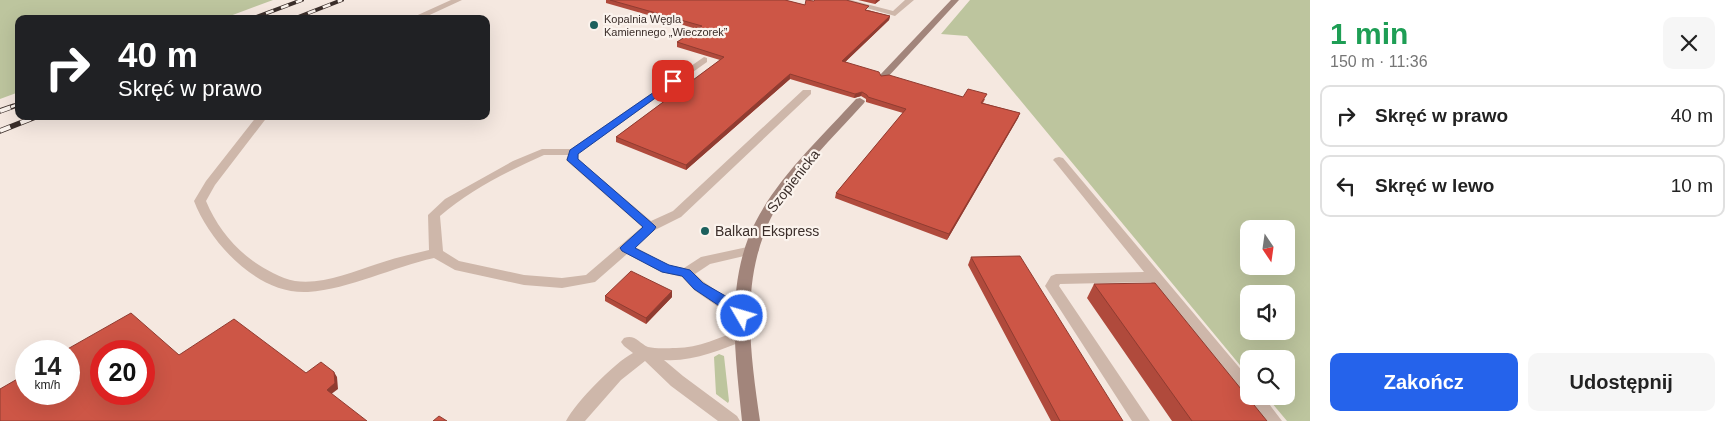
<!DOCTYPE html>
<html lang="pl">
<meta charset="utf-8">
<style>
body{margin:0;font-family:Arial,sans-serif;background:#f6f6f6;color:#222;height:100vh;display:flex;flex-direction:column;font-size:19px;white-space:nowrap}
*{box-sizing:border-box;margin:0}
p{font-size:16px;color:#767676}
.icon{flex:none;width:28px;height:28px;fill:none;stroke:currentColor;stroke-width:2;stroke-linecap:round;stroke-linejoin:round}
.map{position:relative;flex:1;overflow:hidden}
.panel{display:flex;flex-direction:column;background:#fff;width:425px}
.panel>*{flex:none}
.guide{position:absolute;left:15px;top:15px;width:475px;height:105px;border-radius:10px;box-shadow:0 5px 20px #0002;background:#202124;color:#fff;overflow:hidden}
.needle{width:32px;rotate:167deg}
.controls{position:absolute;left:1240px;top:220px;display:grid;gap:10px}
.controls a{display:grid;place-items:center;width:55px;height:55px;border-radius:10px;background:#fff;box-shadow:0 5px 20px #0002;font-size:25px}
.speed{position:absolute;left:15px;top:340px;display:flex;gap:10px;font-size:25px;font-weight:700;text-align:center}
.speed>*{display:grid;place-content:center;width:65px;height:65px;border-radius:50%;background:#fff;box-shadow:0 5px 20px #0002;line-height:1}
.speed small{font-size:12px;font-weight:400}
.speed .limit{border:8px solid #d22;background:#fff;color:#111}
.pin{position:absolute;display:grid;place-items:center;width:42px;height:42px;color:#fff;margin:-21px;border-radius:10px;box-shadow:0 2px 8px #0006}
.me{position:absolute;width:55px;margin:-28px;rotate:308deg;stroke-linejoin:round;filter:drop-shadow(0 0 4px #0008)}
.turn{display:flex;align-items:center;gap:18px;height:105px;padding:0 20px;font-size:22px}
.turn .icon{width:65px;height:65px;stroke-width:2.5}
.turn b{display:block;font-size:35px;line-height:42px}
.round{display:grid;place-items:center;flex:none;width:52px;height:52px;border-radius:10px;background:#f6f6f6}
.overview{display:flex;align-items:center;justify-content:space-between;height:85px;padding:0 20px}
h1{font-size:30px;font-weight:700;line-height:38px;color:#1e9e55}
.button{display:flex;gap:10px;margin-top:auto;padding:10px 20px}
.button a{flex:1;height:58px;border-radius:10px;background:#2563eb;color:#fff;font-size:20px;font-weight:700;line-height:58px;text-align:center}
.button a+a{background:#f6f6f6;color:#222}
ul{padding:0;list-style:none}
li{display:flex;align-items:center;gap:15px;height:62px;margin:0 10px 8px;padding:0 10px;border:2px solid #e0e0e0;border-radius:10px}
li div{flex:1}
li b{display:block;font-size:19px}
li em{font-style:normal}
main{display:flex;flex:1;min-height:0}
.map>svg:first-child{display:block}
</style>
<main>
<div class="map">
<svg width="1310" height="421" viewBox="0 0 1310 421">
<rect width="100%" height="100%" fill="#f5e8e0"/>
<!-- green -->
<path fill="#bdc59e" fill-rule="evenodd" d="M0 0H273L222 19H19V92L0 99Z
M970 0H1310V421H1287L1266 396H1286V359H1249V376L967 36 941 34ZM1249 229H1286V266H1249ZM1249 294H1286V331H1249Z
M719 354 724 356 729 401 728 403 716 394 714 357Z"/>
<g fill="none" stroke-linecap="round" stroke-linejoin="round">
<!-- lane -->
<path fill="#ceb7aa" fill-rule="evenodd" d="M451 0H462L421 19H409Z
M838 0H851L893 11 905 0H914L895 16Z
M704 57 707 58V62L579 153 578 159 651 221 673 211 803 90H811V94L681 217 655 230 635 247 669 265 684 268 701 257 752 246 757 247 759 250 757 253 710 264 695 274 704 282 747 312 749 316 747 320 742 322 737 320 694 290 682 277 661 272 627 254 595 282 562 288 524 285 455 270 434 258C393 267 350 289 308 292 258 295 210 243 194 201L206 181 257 116H268L215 185 206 201C216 225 232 246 253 261 265 269 280 278 295 281 322 285 352 272 377 264 394 258 412 254 429 250L428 215 445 199 513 161 542 149H571ZM544 155H568L566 160 568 162 642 227 586 275 562 278 524 275 459 261 443 251 440 216C470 190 508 171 544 155Z
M1059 157 1063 158 1249 379V396H1263L1282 421H1263L1151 282 1060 284 1059 286 1150 421H1132L1045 286 1051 276 1056 274 1144 272 1055 162 1053 160 1055 158Z
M741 330 746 332 749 336 746 340C720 350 693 362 664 360L683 376 737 416 740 421H718L671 386 645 361 621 380 585 421H566C576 402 614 363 633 353L624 346 621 342 624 338C635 334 639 343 648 347 656 349 668 348 676 348 699 348 720 337 741 330Z"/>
<!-- secondary -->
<path fill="#a2857b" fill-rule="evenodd" d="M951 0H959L886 79H880V75Z
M860 98 865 101 864 103C833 138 797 171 774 212 739 277 750 351 760 421H742C736 360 726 295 749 236 771 183 818 141 856 99Z"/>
<defs>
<path id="rail-far1" d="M251 19 302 0
M293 19 342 0
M11 107 19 104"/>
<path id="rail" d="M0 111 14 106
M0 131 38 116"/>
</defs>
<!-- rail-far1 casing -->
<use href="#rail-far1" stroke="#3b2e2a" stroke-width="4"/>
<!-- rail casing -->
<use href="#rail" stroke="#3b2e2a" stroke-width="5.5"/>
<!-- rail-far1 -->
<use href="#rail-far1" stroke="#fbf3ed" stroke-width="2.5" stroke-dasharray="8" stroke-linecap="butt"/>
<!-- rail -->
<use href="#rail" stroke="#fbf3ed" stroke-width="4" stroke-dasharray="11" stroke-linecap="butt"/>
</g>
<!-- wall -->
<path fill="#b04a3c" d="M606 0H785L805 5 814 1 868 10 890 16 889 20 845 62 881 76 963 97 985 99 983 103 1020 113 1018 118 947 240 835 198 836 193 903 113 866 102V99L861 96 854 98 790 79 686 170 616 142V137L720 60 677 47V42L697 29 606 3Z
M858 0H880L875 4Z
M971 257 1123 421H1051L968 265Z
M1094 284 1267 421H1172L1087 298Z
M605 296 672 297 646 324 605 301Z"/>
<!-- shaded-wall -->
<path fill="#903c31" d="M876 0H880L875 4Z
M890 16 889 20 841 66 842 61Z
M790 74V79L686 170V165Z
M862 92 861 96 854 98 855 94Z
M1020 113 1018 118 947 240 949 234Z
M672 291V297L646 324V318Z
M334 372 337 377 338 389 330 395 327 390Z"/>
<!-- building -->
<path fill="#cd5646" stroke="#903c31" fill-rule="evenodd" d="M610 0H785L805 5 806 0 814 1 815 0H846L869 6 865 10 890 16 842 61 879 72 881 76 889 75 963 97 968 89 987 94 981 103 1020 113 949 234 836 193 906 109 868 97 867 95 862 92 855 94 790 74 686 165 616 137 724 57 677 42 702 26Z
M1020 256 1123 421H1060L971 257Z
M631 271 672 291 646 318 605 296Z
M1155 283 1267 421H1192L1094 284Z
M131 313 179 355 234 319 306 373 321 362 334 372 335 383 327 390 367 421H0V389L26 374V394H69V351H64ZM101 351H144V394H101Z
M439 416 447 421H433Z"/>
<!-- route -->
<path fill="#2563eb" stroke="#184099" d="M673 79 678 81 676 83 578 154V159L654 225 656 227 654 230 635 248 669 265 690 270 703 283 729 298 749 316 747 320 742 321 694 289 682 276 662 272 622 251 620 248 622 246 643 227 567 160 570 150Z"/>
<!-- markers -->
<g fill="#1c605d" stroke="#fbf3ed" stroke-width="2">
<circle cx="594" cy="25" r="5"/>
<circle cx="705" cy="231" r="5"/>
</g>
<g text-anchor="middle" stroke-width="4.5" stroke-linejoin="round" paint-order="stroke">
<!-- far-poi labels -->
<g font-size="11" fill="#3b2e2a" stroke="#fbf3ed" text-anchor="start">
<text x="604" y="23">Kopalnia Węgla<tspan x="604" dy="13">Kamiennego „Wieczorek”</tspan></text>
</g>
<!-- street labels -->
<g font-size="14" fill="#3b2e2a" stroke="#fbf3ed">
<text transform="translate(793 181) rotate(-52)" y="5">Szopienicka</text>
</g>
<!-- poi labels -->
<g font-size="14" fill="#3b2e2a" stroke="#fbf3ed" text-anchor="start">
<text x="715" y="236">Balkan Ekspress</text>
</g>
</g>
</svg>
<div class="controls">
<a><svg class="needle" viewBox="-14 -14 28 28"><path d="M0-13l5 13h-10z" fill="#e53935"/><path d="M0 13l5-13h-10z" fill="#767676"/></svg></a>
<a><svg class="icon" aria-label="sound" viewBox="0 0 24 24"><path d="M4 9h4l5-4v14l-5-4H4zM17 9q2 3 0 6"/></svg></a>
<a><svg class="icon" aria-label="search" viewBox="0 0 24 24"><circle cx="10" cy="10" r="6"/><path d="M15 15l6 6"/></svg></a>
</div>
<div class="speed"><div>14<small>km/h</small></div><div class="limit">20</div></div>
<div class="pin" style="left:673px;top:81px;background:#d93025"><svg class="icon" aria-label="arrive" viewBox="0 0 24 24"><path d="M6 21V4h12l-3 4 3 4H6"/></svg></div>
<svg class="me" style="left:742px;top:316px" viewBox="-20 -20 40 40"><circle r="17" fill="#2563eb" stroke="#fff" stroke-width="3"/><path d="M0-11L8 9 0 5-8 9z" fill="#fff"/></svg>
<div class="guide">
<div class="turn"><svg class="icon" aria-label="right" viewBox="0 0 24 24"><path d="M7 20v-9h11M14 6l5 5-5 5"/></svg><div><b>40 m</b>Skręć w prawo</div></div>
</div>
</div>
<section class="panel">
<div class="overview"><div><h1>1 min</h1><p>150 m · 11:36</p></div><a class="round"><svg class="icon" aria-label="close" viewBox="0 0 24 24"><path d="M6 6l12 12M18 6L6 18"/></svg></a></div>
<ul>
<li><svg class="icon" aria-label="right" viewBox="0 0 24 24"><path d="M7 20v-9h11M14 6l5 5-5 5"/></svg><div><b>Skręć w prawo</b></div><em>40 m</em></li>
<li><svg class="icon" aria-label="left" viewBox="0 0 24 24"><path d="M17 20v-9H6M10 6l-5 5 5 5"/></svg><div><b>Skręć w lewo</b></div><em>10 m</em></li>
</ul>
<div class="button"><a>Zakończ</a><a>Udostępnij</a></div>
</section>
</main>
